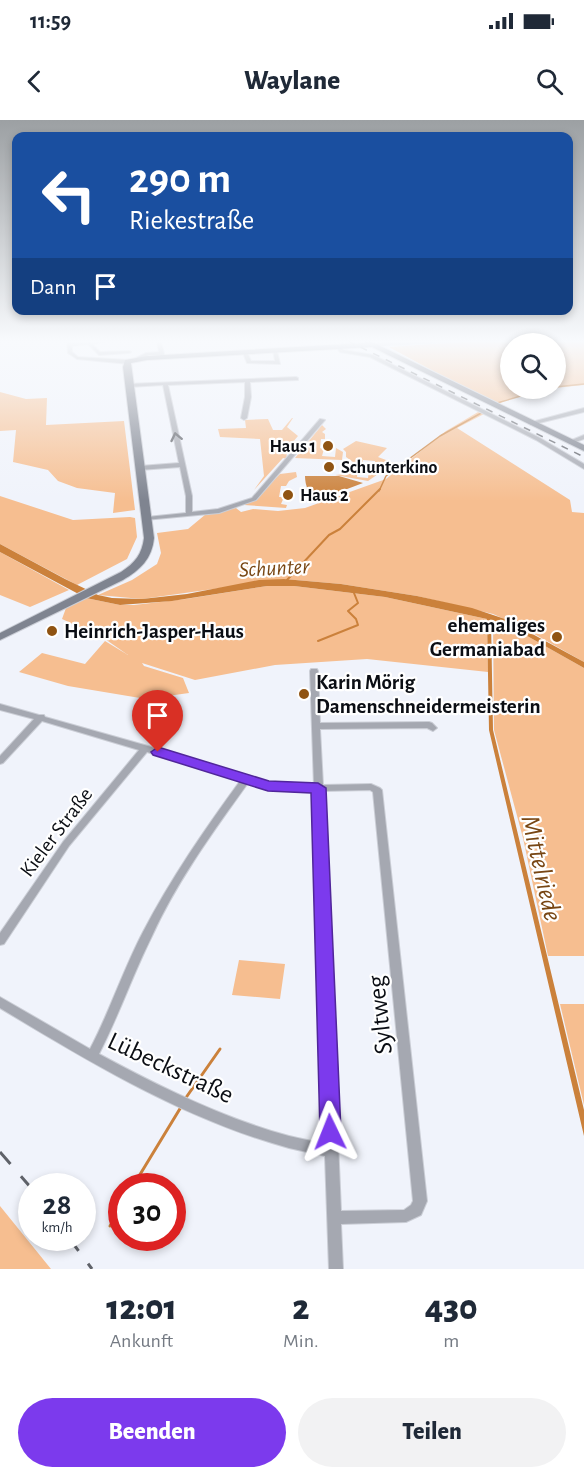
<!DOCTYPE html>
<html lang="de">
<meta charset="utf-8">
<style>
body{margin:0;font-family:"Alegreya Sans",sans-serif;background:#f2f2f3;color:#1f2937;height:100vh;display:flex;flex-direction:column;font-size:22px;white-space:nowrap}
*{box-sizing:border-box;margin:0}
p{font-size:20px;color:#747a83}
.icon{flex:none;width:33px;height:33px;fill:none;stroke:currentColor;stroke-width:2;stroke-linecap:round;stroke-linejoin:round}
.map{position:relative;height:1149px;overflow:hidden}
.sheet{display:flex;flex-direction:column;background:#fff;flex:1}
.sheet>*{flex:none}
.guide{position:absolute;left:12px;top:12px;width:561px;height:183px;border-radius:12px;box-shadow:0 3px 9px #0003;background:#1a4fa0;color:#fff;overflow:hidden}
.tools{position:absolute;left:500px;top:213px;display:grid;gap:12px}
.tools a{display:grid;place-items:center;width:66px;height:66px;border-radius:50%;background:#fff;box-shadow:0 3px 9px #0003;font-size:30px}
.speed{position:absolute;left:18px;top:1053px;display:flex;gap:12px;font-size:30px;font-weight:700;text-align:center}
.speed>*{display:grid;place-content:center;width:78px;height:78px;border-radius:50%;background:#fff;box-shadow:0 3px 9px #0003;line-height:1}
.speed small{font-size:15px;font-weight:400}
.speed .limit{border:9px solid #d22;background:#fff;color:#111}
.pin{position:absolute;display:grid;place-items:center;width:51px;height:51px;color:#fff;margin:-62px -26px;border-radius:50% 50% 50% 0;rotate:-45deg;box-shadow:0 0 6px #0007}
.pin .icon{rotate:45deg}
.me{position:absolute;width:66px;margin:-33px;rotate:358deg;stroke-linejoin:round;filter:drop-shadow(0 0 4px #0008)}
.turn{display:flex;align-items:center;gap:21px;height:126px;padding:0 18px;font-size:27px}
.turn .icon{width:78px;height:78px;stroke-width:2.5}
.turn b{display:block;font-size:42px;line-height:51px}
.then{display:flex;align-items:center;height:57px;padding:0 18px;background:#0003;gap:12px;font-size:22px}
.eta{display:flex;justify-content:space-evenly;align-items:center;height:102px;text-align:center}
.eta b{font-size:36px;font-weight:800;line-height:42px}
.cta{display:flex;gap:12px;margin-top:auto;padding:12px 18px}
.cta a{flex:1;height:69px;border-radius:36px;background:#7c3aed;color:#fff;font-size:24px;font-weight:800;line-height:69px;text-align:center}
.cta a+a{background:#f2f2f3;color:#1f2937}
.status{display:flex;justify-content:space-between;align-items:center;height:42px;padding:0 30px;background:#fff;direction:ltr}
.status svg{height:16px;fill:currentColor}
header{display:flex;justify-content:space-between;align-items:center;height:78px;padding:0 18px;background:#fff;font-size:27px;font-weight:800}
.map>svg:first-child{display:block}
</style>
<div class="status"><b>11:59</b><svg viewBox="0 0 49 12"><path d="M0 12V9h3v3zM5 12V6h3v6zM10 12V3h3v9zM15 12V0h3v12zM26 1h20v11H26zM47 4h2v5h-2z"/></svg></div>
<header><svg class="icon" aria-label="back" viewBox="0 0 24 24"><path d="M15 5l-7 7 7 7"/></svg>Waylane<svg class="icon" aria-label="search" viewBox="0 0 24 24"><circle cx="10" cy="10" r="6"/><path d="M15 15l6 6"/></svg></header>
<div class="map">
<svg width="584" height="1149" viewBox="0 0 584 1149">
<rect width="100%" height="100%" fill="#f0f3fb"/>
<!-- green -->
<path fill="#f6be90" d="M475 221H584V265L555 268V224H510V268L552 269 505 280 499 284 457 264 389 227Z
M0 272 26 279 47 278 46 305 124 301 135 390 113 393 115 373 77 368 58 361 48 350 13 342 16 310 0 311Z
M478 292 484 294 457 308 570 380 572 392 584 393V542L520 506 493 494 417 476 341 464 284 459 142 479 98 475 132 460 157 444 161 433 157 413 188 409 206 394 236 388 241 392 253 389 278 391 305 388 386 359 446 311Z
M292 298H302H293L287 307 298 316 286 330 287 339 283 338 254 370 264 356 260 319 220 317 218 309 246 308 245 300 268 299 273 310H282Z
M322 305 326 309 322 312 325 314V319H321L320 328 324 329 322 336 335 337 336 328 343 332 342 340 295 338Z
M356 321 387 328 378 337 394 343 368 361 335 355 347 354 352 348 358 349 357 357 368 358 369 351H374L375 341 363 340 362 346 353 347V342L346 337V332L343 329Z
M296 352 297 357 289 361 286 366H281L279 377H284L281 384 287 385 286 388 244 385 255 379 280 354Z
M0 376 73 400 130 397 135 398 137 417 127 439 77 465 0 424Z
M0 432 69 470 30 487 0 475Z
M267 466H294L385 477 487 499 488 552 367 539 275 545 195 560 142 543 144 546 183 558 189 573 146 579 68 566 19 552 42 533 85 544 105 521 128 535 105 519 62 499 66 488 86 478 120 485H134L186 479Z
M493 501 513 508 584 548V836H548L523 718 494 610Z
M239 840 285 844 280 879 232 875Z
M560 884H584V985Z
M0 1086 51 1149H0Z"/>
<!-- water -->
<path fill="#cb813b" d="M305 356H339L363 363 318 380C309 377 305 365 305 356Z
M0 424 65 459 98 475 112 478 142 479 187 474 259 460 284 459 341 464 417 476 472 488 505 499 584 542V548L513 508 491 501 493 610 584 990V1016L489 610 487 499 385 477 294 466H267L172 481 120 485 86 478 0 432Z"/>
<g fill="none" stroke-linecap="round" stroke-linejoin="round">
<!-- stream-far2 -->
<path stroke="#cb813b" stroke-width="1.5" d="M555 267 584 264
M497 283 548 268
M379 371 386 356 440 316 483 292"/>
<!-- stream-far1 -->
<path stroke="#cb813b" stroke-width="2" d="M287 460 329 415 340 409 380 369
M318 521 358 505 356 499 348 491 358 483 354 473"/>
<!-- stream -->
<path stroke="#cb813b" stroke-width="3" d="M185 979 220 929
M133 1066 181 987
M110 1106 122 1086"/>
<defs>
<path id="street" d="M67 221H71L72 223 105 221 103 222 92 224 100 232 129 231 131 232 129 233 99 235 88 224 72 226V232L78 237 129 240 132 242 129 244 77 239 68 233Z
M157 221H161L165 238H161L160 235H149L140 240H136V238L146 233 159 232Z
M429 221H451L449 222 373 226 371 225 373 224Z
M336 226H340L344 230 373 235 540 318 584 344V349L536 320 370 237 340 232 336 227Z
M273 230 277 231 280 244 247 243 243 233 247 232 251 241H275Z
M296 257 298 258V260L250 262 251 277 247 298 244 300 241 298 245 277V262L168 265 192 376V392L218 389 252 378 320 299 325 300 256 380 219 393 145 400 144 399 147 397 186 393V376L180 347 140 350 137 348 140 346 179 343 163 265 129 267 127 266V264Z
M584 288V292L531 305 528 303Z
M584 315V319L570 324 567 322Z
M311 549H317L318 551 320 603 429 602 432 603 437 608 433 611 427 608 320 609 323 665 371 664 380 668 382 670 427 1081 421 1095 406 1102 341 1104 343 1149H329L325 1036C313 1033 301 1031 289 1028 186 1000 91 943 0 888V877L90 929C110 891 123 850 143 812 171 758 205 709 240 661L147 632 69 726 4 824 0 825V813L63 722 139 630 42 601 3 643 0 644V636L34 599 0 590V584L39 595H44L45 597 148 626 268 663 300 666H314L310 551ZM248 663C270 670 291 672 314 672L325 1024C313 1021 301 1019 289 1016 223 998 160 967 99 934 119 895 133 854 152 816 177 761 213 712 248 663ZM370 670 373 672 413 1081 411 1085 404 1090 341 1091 323 671Z"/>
<path id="secondary" d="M364 221H370L584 325V331L372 227 147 240 131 243 154 418C152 439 140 450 123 460L0 520V513L121 452C135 443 142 434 144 418L123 247 125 240 147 236 364 223Z"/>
</defs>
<!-- street casing -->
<use href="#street" stroke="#cbced6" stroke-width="2"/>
<!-- secondary casing -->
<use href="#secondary" stroke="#cbced6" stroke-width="2"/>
<!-- street -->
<use href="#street" fill="#a5a8b1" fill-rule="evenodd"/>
<!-- secondary -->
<use href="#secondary" fill="#7f8490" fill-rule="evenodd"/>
<!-- rail-far1 -->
<path stroke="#5f6269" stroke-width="1.5" stroke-dasharray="7 7" stroke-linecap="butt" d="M348 221 584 337"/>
<!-- rail -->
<path stroke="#5f6269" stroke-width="3" stroke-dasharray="16 16" stroke-linecap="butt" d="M0 1032 32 1069
M69 1118 92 1149"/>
</g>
<!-- one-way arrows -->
<defs><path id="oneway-chevron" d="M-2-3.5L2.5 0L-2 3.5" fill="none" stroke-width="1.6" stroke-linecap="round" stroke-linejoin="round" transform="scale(1.5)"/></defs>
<use stroke="#585b62" href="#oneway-chevron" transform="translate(176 317) rotate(-102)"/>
<!-- sky -->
<linearGradient id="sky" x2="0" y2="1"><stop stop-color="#9ca0a3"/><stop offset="0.58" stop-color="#f8fafd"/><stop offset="1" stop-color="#f8fafd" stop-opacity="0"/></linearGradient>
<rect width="584" height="381" fill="url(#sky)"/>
<!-- route -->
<path fill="#7c3aed" stroke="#51269a" stroke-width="1.5" d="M158 627 269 661 318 663 326 668 341 1012 338 1019 330 1021 323 1019 320 1012 311 673 268 671 153 635 151 632Z"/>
<!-- markers -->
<g fill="#8f5312" stroke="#fff" stroke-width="2">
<circle cx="328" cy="326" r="6"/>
<circle cx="329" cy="347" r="6"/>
<circle cx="288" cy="375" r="6"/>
<circle cx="52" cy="511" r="6"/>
<circle cx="557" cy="517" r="6"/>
<circle cx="304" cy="574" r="6"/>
</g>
<g text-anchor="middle" stroke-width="4.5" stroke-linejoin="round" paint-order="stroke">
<!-- far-poi labels -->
<g font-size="18" font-weight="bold" fill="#0b0e14" stroke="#fff" text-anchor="start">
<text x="316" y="332" text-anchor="end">Haus 1</text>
<text x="341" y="353">Schunterkino</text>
<text x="300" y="381">Haus 2</text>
</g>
<!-- poi labels -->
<g font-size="21" font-weight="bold" fill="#0b0e14" stroke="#fff" text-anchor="start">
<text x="545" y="512" text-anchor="end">ehemaliges<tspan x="545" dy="24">Germaniabad</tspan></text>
<text x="64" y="518">Heinrich-Jasper-Haus</text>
<text x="316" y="569">Karin Mörig<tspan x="316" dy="24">Damenschneidermeisterin</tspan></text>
</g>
<!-- street labels -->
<g font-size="21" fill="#0b0e14" stroke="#fff">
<text transform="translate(56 712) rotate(-53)" y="7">Kieler Straße</text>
</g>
<!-- water labels -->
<g font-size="22" font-style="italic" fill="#784613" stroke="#fff">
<text transform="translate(274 447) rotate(-3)" y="8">Schunter</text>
</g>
<!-- near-street labels -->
<g font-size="26" fill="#0b0e14" stroke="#fff">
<text transform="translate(379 895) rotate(-96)" y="9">Syltweg</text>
<text transform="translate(171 947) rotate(25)" y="9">Lübeckstraße</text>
</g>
<!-- near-water labels -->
<g font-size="27" font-style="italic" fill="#784613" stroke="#fff">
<text transform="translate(542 748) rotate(77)" y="9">Mittelriede</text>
</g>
</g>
</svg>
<div class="tools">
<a><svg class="icon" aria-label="search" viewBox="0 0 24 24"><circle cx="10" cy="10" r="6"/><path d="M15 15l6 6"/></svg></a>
</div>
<div class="speed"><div>28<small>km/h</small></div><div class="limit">30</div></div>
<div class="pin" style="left:158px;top:632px;background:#d93025"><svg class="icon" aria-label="arrive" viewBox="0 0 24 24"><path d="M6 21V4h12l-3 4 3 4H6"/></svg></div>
<svg class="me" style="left:330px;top:1012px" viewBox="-20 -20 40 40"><path d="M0-17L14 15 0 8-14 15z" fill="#7c3aed" stroke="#fff" stroke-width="4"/></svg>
<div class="guide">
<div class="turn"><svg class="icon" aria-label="left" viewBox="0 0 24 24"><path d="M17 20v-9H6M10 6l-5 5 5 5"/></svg><div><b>290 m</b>Riekestraße</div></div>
<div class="then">Dann<svg class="icon" aria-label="arrive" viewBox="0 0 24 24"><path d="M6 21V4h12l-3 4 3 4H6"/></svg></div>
</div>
</div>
<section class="sheet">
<div class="eta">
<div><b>12:01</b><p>Ankunft</p></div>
<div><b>2</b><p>Min.</p></div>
<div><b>430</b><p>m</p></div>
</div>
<div class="cta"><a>Beenden</a><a>Teilen</a></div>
</section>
